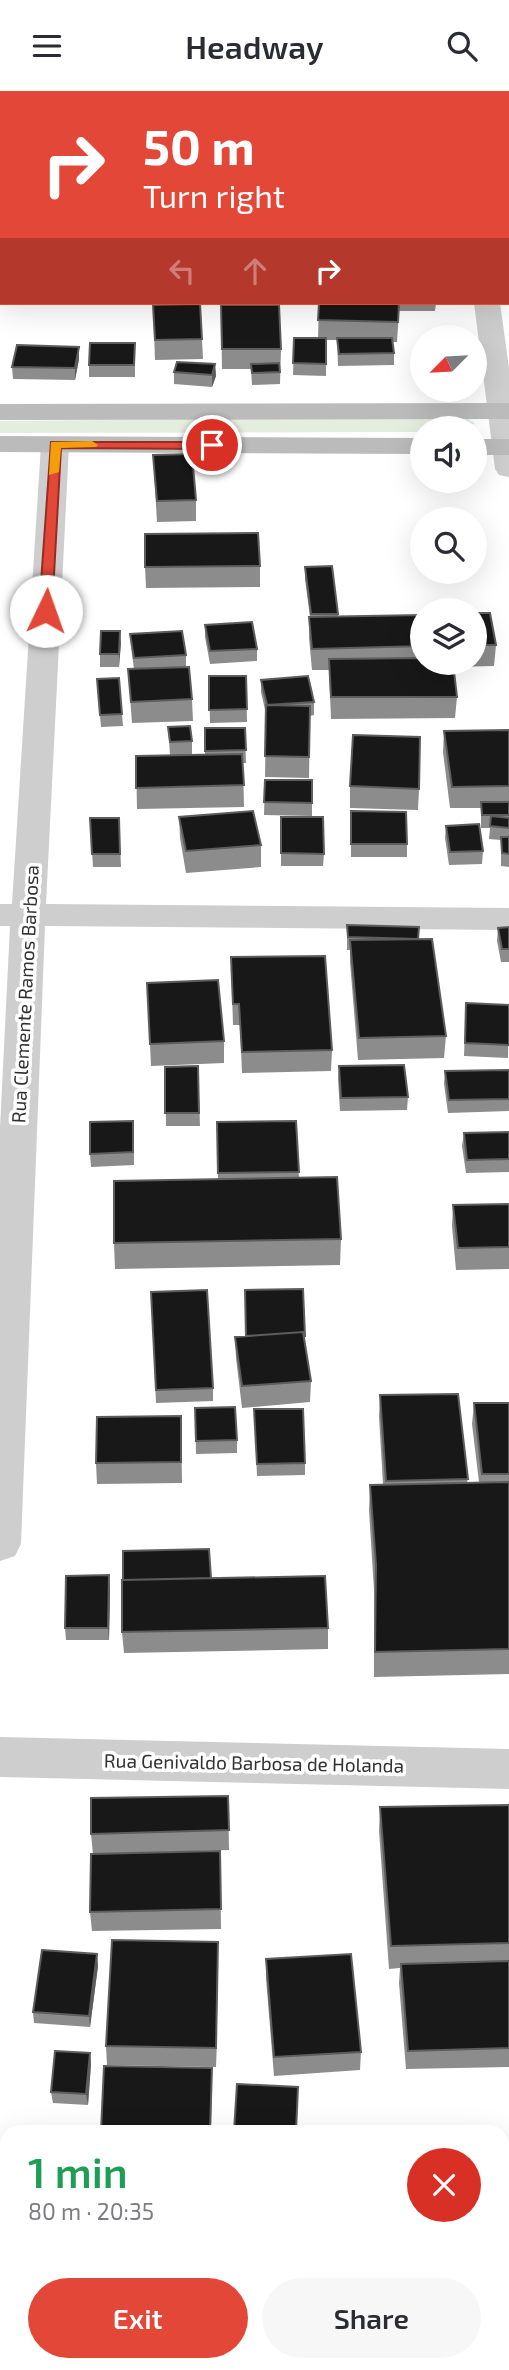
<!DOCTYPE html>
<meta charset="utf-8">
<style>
body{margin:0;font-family:"Exo 2",sans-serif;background:#f7f7f7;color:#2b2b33;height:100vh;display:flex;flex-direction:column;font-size:26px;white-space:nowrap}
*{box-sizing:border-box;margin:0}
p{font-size:23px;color:#7c7c81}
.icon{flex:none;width:38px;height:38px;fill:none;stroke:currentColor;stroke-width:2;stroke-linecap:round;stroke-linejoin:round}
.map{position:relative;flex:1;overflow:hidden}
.drawer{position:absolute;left:0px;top:2034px;width:509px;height:247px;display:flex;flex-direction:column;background:#fff;border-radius:21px 21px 0 0;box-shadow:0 7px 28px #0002}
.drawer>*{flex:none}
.banner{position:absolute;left:0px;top:0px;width:509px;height:214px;box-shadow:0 7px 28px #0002;background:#e34738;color:#fff;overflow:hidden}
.needle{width:46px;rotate:246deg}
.buttons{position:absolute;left:410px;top:234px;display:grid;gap:14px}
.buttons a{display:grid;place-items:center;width:77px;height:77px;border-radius:50%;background:#fff;box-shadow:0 7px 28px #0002;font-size:35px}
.pin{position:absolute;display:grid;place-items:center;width:60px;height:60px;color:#fff;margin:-30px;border:4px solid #fff;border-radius:50%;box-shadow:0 2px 7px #0007}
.me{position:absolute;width:77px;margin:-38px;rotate:3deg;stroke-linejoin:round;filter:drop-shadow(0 0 5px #0008)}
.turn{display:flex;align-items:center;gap:24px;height:147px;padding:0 28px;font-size:32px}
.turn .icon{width:91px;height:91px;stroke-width:2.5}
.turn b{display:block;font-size:49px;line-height:60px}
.lanes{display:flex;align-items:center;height:66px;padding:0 28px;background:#0003;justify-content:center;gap:35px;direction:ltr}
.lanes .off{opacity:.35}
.round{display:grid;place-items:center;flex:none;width:74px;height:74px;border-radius:37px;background:#f7f7f7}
.head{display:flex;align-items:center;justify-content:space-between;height:119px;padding:0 28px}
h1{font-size:42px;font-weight:600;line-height:52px;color:#1e9e55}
.button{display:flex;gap:14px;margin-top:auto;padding:14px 28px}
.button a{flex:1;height:80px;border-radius:42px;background:#e34738;color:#fff;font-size:28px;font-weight:600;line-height:80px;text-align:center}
.button a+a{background:#f7f7f7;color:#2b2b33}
header{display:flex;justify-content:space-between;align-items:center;height:91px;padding:0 28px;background:#fff;font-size:32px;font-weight:600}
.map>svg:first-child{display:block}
</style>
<header><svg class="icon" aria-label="menu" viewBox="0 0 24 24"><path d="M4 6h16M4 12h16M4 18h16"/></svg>Headway<svg class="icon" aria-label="search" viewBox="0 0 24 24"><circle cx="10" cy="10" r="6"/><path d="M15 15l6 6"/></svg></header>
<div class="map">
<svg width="509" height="2279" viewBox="0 0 509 2279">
<rect width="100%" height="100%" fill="#fff"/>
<!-- green -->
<path fill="#e5eddf" d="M403 326 466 327 475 332 467 338H422V341L0 342V330Z"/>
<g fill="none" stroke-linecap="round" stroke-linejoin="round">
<!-- minor -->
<path fill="#cecece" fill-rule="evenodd" d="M449 0H471L472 2H449Z
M474 212H500L509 277V386L499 384 495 378Z
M55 346 65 348 69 354 46 813 509 817V839L45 835 21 1453 15 1465 0 1470V1037L10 835H0V813H12L41 354 45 348Z
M0 1646 509 1658V1698L0 1686Z"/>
<!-- secondary -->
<path fill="#bbb" fill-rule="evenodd" d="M509 312V328L0 329V313Z
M0 345 422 347V363L0 361Z
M474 348H509V364H474Z"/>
</g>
<!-- wall -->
<path fill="#8c8c8c" d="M142 0H266V2H142Z
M2 45V92H0V52Z
M319 212H436L435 220H399L397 251H393L394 262V274L338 275 337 249H326V285L293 284 294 247H318Z
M153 214 202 248 203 268 155 269Z
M221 214 281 258 280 293 252 294 251 278H222Z
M79 256V268L75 289 13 288 12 276Z
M135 264V286H89V274Z
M215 273 216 285 212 296 174 293V281Z
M153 364 196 409V430L157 431Z
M260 475V496L146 497 145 476Z
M305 476 338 523V526L422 524V572H474V522L496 554 494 575 453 576 457 606 455 627 331 628 329 579H312L309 547 310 526 305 488Z
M205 534 257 558V570L210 573 205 546Z
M120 540 119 576H100V563Z
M130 543 186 564V576L192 608 193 630 132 632 128 578H134L131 556Z
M209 585H246L247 631 210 632Z
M97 588 122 623 123 635 101 636Z
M261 589 314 611V624L310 625 309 687 265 686 266 623 261 601Z
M168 636 192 650V663H205V637H245L246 672H243L244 716 137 718 136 665 170 664Z
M509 639V776L501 775V749L489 748 490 737H481V717H450L443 661 444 640Z
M265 689H312V725L264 724Z
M350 695 419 698 418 719 350 717Z
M351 720 407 753V766H351Z
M179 726 261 754V776L186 782 180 747Z
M281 726 324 763 323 775H281Z
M90 727H119L121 776H93Z
M446 735 483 760 482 773 449 774 445 747Z
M347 834 418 848 446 945 444 967 358 969 350 871V859H347Z
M509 836V871H501L497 850 498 837Z
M231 866 332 959 331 980 242 982 240 934H233Z
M147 892 224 950V972L151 975Z
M466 912 509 914 508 967 464 965Z
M198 975 200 1035H166L165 976Z
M339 975 408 1006 407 1019 340 1020 338 988Z
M509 979V1020L448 1022 444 993 445 980Z
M296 1030 299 1086 341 1148 340 1174 115 1178 114 1152 218 1088 217 1031Z
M509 1041V1081L466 1082 462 1055 464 1042Z
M134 1043V1074L91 1076 90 1063Z
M509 1113V1178L456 1179 452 1135 453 1114Z
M151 1201 213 1297V1310L156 1312Z
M305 1245V1253L311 1290 310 1311 242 1317 236 1267 235 1246Z
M380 1304 468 1388 467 1391H479L472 1333 474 1312H509V1583L374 1586V1499L369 1419 370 1394 383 1393 379 1326Z
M195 1317 237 1349V1362L196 1363Z
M254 1318 305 1372V1384L257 1385Z
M181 1325 182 1392 97 1393 96 1372Z
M211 1487 328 1537V1558L124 1562 122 1541Z
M110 1497 109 1549H66L65 1537Z
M228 1705 229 1759 93 1763 91 1743Z
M509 1714V1976L406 1978 399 1892 400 1877 389 1878 379 1740 380 1716Z
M220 1760 221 1838 92 1840 90 1821Z
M218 1851 216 1976 107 1974 106 1955Z
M97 1863 98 1875 90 1936 34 1932 33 1921Z
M266 1868 361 1961 360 1979 274 1985 266 1887Z
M90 1962 91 1973 88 2014 53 2012 51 2001Z
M502 2088H509V2196H502Z"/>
<!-- shaded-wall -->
<path fill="#5d5d5d" d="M79 256V268L75 289V277Z
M215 273 216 285 212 296V284Z
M120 540 121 553 119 576V563Z
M109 1484 110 1497 109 1549 108 1537Z
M218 1851V1870L216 1976V1957Z
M97 1863 98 1875 90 1936 89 1925Z
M90 1962 91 1973 88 2014 86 2003Z
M212 1977 211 2040H210Z"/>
<!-- building -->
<path fill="#181818" stroke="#5d5d5d" stroke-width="2" d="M198 0H266V2H198Z
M379 0H420V2H379Z
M2 45V61H0V52Z
M0 69H2V80H0Z
M319 212H399L398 231 318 229Z
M200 213 202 248 155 249 153 214Z
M221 214H279L281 258H222Z
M294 247H326V273L293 272Z
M337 247H392L394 262 339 263Z
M90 252H135L134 274H89Z
M17 254 79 256 75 277 12 276Z
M177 271 215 273 212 284 174 281Z
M279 272 280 281 252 282 251 273Z
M192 363 196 409 157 410 153 364Z
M258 442 260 475 145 476V443Z
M332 475 338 523H311L305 476Z
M474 522H490L496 554H474Z
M422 524V555L312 558 309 526Z
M252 531 257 558 210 560 205 534Z
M101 540H120L119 563H100Z
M182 540 186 564 134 567 130 543Z
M422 567V572H453L457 606H331L329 568Z
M189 576 192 608 131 611 128 578Z
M209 585H246L247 618 209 619Z
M308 585 314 611 267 614 261 589Z
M119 587 122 623 100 624 97 588Z
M266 614 310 615 309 666 265 665Z
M190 635 192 650 170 651 168 636Z
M205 637H245L246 659 205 660Z
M509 639V695L452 696 444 640Z
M353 644 420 646 419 698 350 695Z
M242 663 244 694 136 697V665Z
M265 689H312V712L264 711Z
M481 711H509V724H482Z
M253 720 261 754 186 760 179 726Z
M351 720 406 721 407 753H351Z
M491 725 509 727V737L490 735Z
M281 726H323L324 763 281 762Z
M90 727H119L120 763H92Z
M479 733 483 760 450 761 446 735Z
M501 746H509V763L502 762Z
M347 834 419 836 418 848 348 846Z
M509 836V858H502L498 837Z
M432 848 446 945 359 947 350 849Z
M325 865 332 959 242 961 239 913H233L231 866Z
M218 889 224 950 150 953 147 892Z
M466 912 509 914V954L465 952Z
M404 974 408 1006 341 1007 339 975Z
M198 975 199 1022H165V976Z
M509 979V1008L449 1009 445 980Z
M133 1030V1061L90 1063V1031Z
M296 1030 299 1081 218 1082 217 1031Z
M509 1041V1068L467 1069 464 1042Z
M337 1086 341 1148 114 1152V1090Z
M509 1113V1156L458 1157 453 1114Z
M303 1198 305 1245H304L303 1241 246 1245 245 1199Z
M207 1199 213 1297 156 1299 151 1201Z
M303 1241 311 1290 242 1295 235 1246Z
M458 1303 468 1388 386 1390 380 1304Z
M474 1312H509V1383H482Z
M235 1316 237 1349 196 1350 195 1317Z
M254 1318H303L305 1372 257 1373Z
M181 1325V1371L96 1372 97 1326Z
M509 1391V1558L375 1561 376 1474 370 1394Z
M209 1458 211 1487 123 1489V1460Z
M109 1484 108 1537H65L66 1485Z
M325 1485 328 1537 122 1541V1489Z
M228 1705 229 1739 91 1743V1707Z
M509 1714V1852L391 1855 380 1716Z
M220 1760 221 1818 90 1821 91 1763Z
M112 1849 218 1851 216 1957 106 1955Z
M42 1859 97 1863 89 1925 33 1921Z
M351 1863 361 1961 274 1966 266 1868Z
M509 1870V1957L408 1960 401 1873Z
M55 1960 90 1962 86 2003 51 2001Z
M104 1975 212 1977 210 2040H101Z
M237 1993 298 1996 296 2040H234Z
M502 2088H509V2180H502Z
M117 2273H410V2279H117Z"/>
<!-- route -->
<path fill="#e34738" stroke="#942e24" stroke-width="2" d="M51 351H212L218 354 212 358 61 357 52 520 46 524 39 520Z"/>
<!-- slow -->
<path fill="#f59e0b" d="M92 350 98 354 96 356 61 357 59 381 49 384 51 351Z"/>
<g text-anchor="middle" stroke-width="7" stroke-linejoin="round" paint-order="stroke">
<!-- street labels -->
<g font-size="19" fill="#313131" stroke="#fff">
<text transform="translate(25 903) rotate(-87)" y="7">Rua Clemente Ramos Barbosa</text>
<text transform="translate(254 1672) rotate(1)" y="7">Rua Genivaldo Barbosa de Holanda</text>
</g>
</g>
</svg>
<div class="buttons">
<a><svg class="needle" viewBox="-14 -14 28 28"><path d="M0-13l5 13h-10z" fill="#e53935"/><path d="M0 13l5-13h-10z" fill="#7c7c81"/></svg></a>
<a><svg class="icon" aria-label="sound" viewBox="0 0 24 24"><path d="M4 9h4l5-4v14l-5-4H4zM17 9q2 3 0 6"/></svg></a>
<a><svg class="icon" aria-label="search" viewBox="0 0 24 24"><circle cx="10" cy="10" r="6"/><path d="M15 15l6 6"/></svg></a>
<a><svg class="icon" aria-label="layers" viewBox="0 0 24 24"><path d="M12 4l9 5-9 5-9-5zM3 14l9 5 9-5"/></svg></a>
</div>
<div class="pin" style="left:212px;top:354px;background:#d93025"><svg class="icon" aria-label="arrive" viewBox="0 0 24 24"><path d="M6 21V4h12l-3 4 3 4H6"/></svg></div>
<svg class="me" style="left:46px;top:520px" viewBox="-20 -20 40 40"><circle r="19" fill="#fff"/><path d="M0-13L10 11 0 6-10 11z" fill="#e34738"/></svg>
<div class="banner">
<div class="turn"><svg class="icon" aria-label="right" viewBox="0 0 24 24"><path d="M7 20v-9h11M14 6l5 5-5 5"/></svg><div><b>50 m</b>Turn right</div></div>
<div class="lanes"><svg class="icon off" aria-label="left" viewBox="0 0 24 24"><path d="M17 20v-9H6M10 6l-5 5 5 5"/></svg><svg class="icon off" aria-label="ahead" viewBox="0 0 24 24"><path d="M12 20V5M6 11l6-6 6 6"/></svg><svg class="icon" aria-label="right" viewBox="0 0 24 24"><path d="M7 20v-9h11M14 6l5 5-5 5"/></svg></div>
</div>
<section class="drawer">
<div class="head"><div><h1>1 min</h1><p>80 m · 20:35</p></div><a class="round" style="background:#d93025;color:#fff"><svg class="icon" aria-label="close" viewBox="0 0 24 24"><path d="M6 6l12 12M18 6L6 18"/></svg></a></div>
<div class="button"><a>Exit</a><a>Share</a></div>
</section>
</div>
